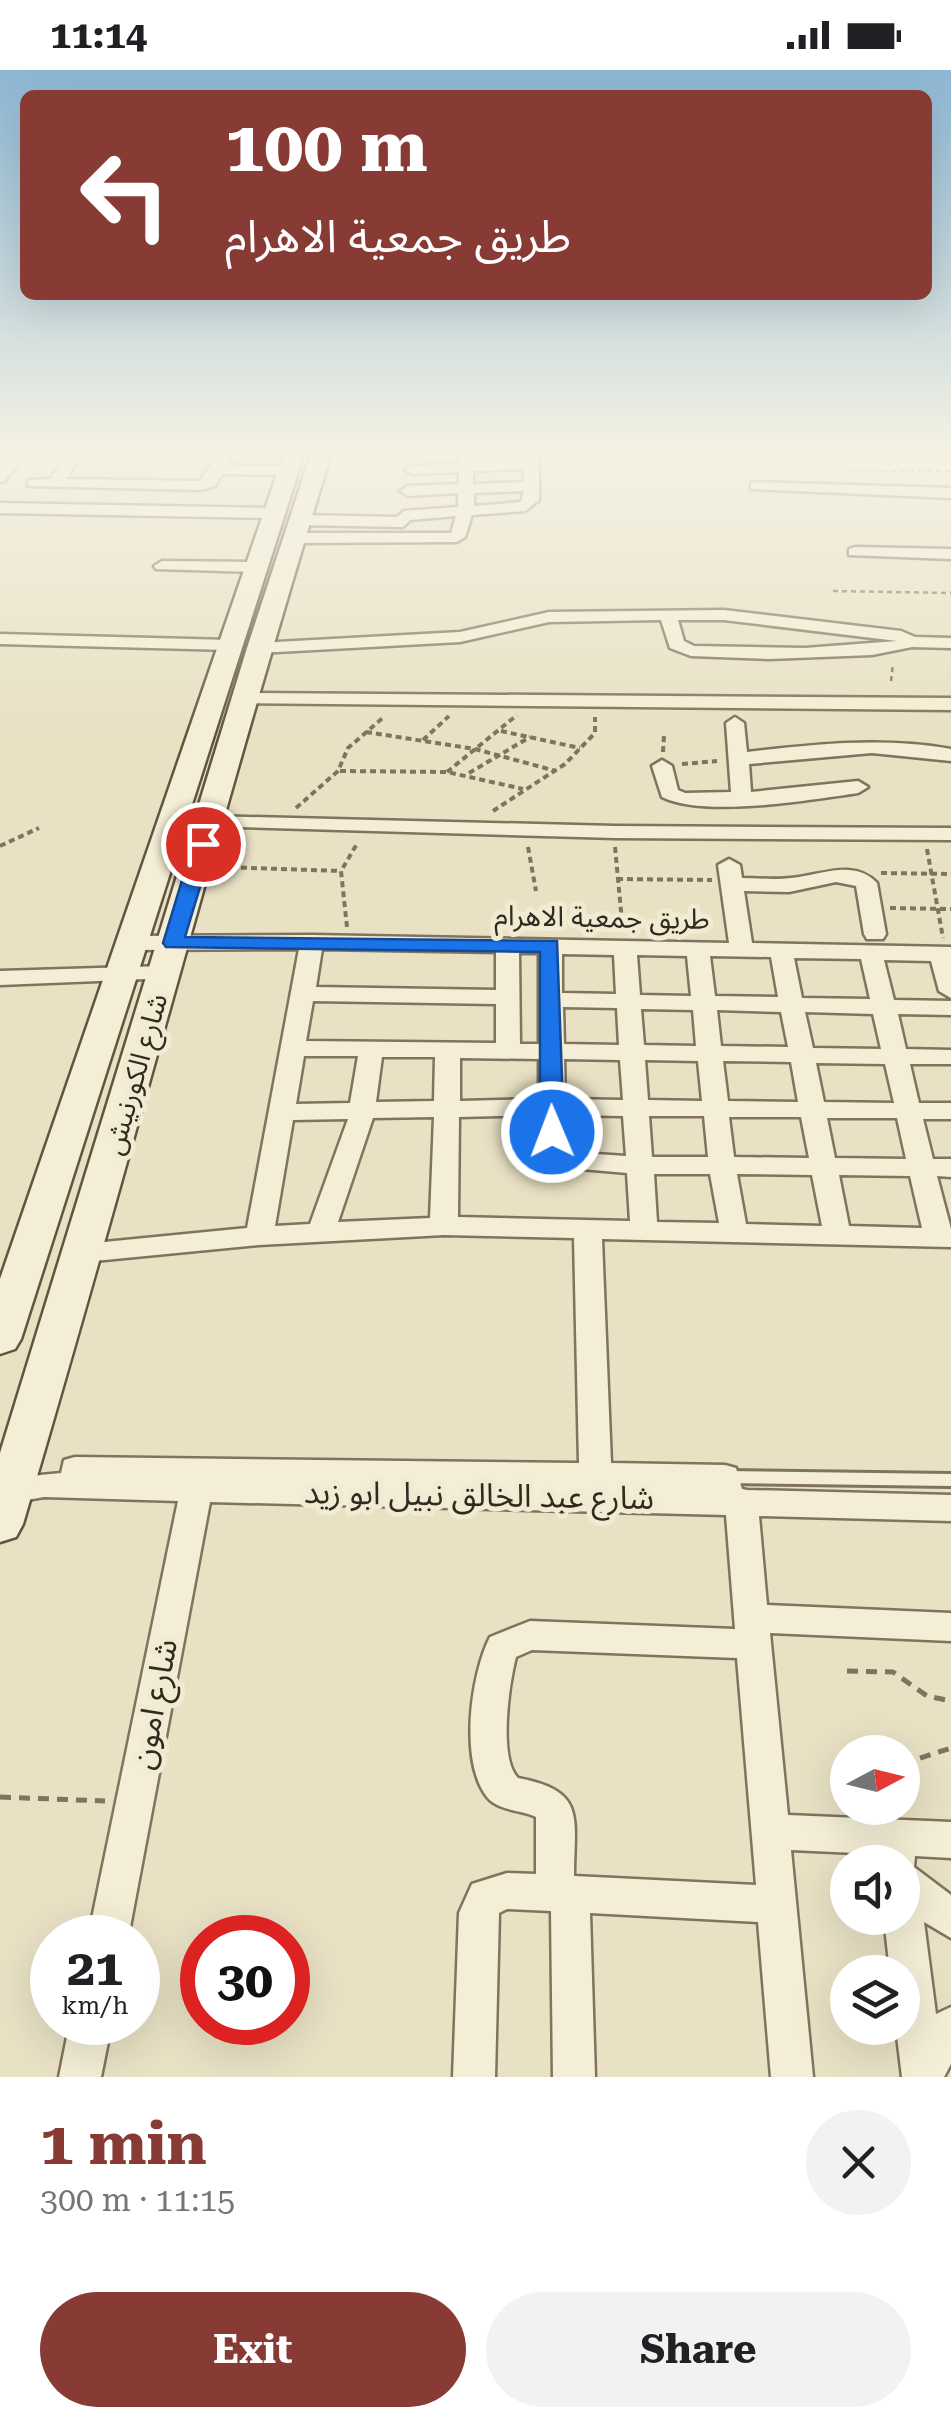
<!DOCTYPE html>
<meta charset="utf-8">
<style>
body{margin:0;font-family:"Roboto Serif","Noto Sans Arabic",serif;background:#f2f2f2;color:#202124;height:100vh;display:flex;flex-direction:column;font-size:38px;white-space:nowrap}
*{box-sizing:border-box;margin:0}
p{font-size:32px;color:#757577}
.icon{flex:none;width:55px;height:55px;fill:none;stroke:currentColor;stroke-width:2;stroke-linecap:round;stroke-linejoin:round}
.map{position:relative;height:2007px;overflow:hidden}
.drawer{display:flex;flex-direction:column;background:#fff;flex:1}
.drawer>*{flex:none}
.guide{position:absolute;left:20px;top:20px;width:912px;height:210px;border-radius:15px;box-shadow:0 10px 40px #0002;background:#883b34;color:#fff;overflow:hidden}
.needle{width:65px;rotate:83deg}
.buttons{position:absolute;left:830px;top:1665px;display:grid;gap:20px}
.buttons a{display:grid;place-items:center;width:90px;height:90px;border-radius:50%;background:#fff;box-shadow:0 10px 40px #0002;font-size:50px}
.speed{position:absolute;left:30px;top:1845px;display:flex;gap:20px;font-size:50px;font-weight:700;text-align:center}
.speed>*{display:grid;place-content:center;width:130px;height:130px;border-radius:50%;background:#fff;box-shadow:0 10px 40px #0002;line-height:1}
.speed small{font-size:25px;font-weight:400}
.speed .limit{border:15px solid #d22;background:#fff;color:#111}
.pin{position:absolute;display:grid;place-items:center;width:85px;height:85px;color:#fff;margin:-42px;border:5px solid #fff;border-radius:50%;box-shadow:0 2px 10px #0007}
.me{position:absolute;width:110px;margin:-55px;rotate:359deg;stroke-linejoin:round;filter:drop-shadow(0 0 8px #0008)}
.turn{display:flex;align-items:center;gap:35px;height:210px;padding:0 40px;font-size:45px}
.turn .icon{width:130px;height:130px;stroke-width:2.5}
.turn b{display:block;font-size:70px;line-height:85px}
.round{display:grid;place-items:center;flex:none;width:105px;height:105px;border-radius:52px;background:#f2f2f2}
.summary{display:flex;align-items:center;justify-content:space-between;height:170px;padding:0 40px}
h1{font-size:60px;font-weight:700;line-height:75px;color:#883b34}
.cta{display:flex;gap:20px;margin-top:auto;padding:20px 40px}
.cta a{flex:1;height:115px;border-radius:60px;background:#883b34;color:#fff;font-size:40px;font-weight:700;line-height:115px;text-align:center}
.cta a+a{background:#f2f2f2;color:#202124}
.status{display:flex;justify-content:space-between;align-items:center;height:70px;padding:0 50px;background:#fff;direction:ltr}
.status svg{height:28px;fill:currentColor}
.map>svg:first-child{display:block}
</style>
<div class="status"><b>11:14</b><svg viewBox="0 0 49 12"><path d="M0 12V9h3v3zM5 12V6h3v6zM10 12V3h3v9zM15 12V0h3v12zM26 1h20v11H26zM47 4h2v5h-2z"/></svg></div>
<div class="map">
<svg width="951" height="2007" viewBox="0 0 951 2007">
<rect width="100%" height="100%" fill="#e8e1c4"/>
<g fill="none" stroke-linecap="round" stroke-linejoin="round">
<defs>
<path id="lane" d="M725 1401 951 1404V1416L725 1413 719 1411 717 1407 719 1403Z"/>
<path id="street" d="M12 381H26L5 411 0 412V398Z
M69 381H83L66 409 200 411 214 390 150 385 143 381 223 382 230 386 226 395 288 397 295 401 288 405 222 404 215 416 201 420 28 416V410L51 409Z
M459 381H473V393L525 390V381H539V430L525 441 472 445 465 467 457 472 295 473 287 468 295 463H451L456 446 410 450 403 457 300 455 292 450 300 445 397 447 404 441 458 437V423L408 426 400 421 408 416 459 414V402L412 404 405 400 412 396 459 393ZM524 399V412L473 414V401ZM524 421 521 432 474 436V423Z
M756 412 951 418V428L751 419V413Z
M0 433 274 438 282 443 274 448 0 443Z
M855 477 951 479V489L849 485V479Z
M162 491 256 492 264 497 256 502 156 499 154 496Z
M724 540 901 561 915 567 951 568V578L912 577 872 585 769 589 691 586 670 578 661 550 549 552 460 572 259 583 250 578 259 573 460 562 549 542ZM678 550H724L897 571 805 578 694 576 684 571Z
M0 564 229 570 238 575 229 580 0 574Z
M245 623 951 628V640L238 633V625Z
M735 647 744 653 747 682C816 674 882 667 951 679V691L872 683 749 694 751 722 858 711 868 717 858 723C810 730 704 748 662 727L652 696 662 690 672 696 678 720 685 723 731 722 726 653Z
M210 746 615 756 951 758V770L615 768 203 756 200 752Z
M729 789 740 795 742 808C758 808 775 810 791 808 820 806 853 788 877 813L886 864 883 869H867L864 864 856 816 836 812 789 822 744 821 752 873 951 877V928L939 921 931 891 884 890 894 930 951 931V945L898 944 906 979 951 980V994H910L919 1033H951V1049H923L933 1089H951V1107L937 1106 951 1159V1177L602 1169 611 1393 725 1395 736 1398 742 1419 747 1420 951 1425V1451L759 1446 767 1535 951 1543V1571L770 1563 788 1745 951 1752V1788L915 1786 914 1797 951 1825V1868L924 1852 936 1944 951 1937V1994L944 2007H902L896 1958H902V1902H890L884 1848H902V1792H878L877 1784 791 1780 813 2007H771L758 1852 590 1843 595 2007H553L551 1841 507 1839 499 1843 495 2007H453L459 1843 472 1814 507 1803 536 1804V1747C522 1740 498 1741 487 1727 459 1691 471 1604 490 1567L530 1551 735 1559 726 1445 210 1432 128 1868H88L178 1431 44 1427 27 1430 0 1444V1415L20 1407 61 1403 64 1390 75 1387 579 1393 574 1168 444 1165 259 1175 84 1192 74 1190 70 1183 74 1176 84 1174 247 1158 299 879 132 880 121 873 132 866 312 865 729 873 718 795ZM322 879 496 882V920L316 917ZM519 883H539V974H520ZM562 884 614 885 616 924 562 923ZM637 885 687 886 691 926 640 925ZM710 886 771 887 778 927 715 926ZM794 888 861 889 870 929 802 928ZM313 931 496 934V973L306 971ZM563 937 617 938 619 975 564 974ZM641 939 693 940 696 976 644 975ZM717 940 781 942 788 977 721 976ZM805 942 873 944 881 979 813 978ZM304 986H358L350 1033 296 1034ZM382 987H435L434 1031 376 1032ZM460 988 539 989V1029L460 1031ZM564 989 620 990 623 1030 565 1029ZM645 990 698 991 702 1031 648 1030ZM723 991 791 992 798 1032 728 1031ZM816 993 885 994 894 1033 824 1032ZM540 1045V1085L547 1096 627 1103 630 1151 458 1147 459 1047ZM565 1045 623 1046 626 1086 566 1082ZM649 1046H704L708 1087H652ZM434 1047 430 1148 338 1152 373 1048ZM729 1047H801L809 1088 734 1087ZM827 1048H897L906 1089 835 1088ZM348 1049 310 1154 275 1156 293 1050ZM654 1104H710L719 1153 657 1152ZM737 1104 812 1105 822 1156 746 1154ZM839 1105 910 1106 922 1158 849 1156ZM532 1580 737 1588 756 1815 574 1806C574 1747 587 1721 518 1708 498 1688 509 1614 516 1587Z
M164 896 176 903 172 908 0 915V901Z
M70 1952H112L101 2007H59Z"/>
<path id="secondary" d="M285 381H305L21 1269 15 1279 0 1284V1209Z
M312 381H332C222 737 129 1097 23 1454L16 1467 0 1472V1383L247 578Z"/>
</defs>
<!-- lane casing -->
<use href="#lane" stroke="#81735d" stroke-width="6"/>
<!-- street casing -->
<use href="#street" stroke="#81735d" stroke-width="5"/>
<!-- secondary casing -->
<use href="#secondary" stroke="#625540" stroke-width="5"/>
<!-- path-far2 -->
<path stroke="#81735d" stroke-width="2.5" stroke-dasharray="5 4" stroke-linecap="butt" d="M657 381 773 383 799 390 951 391
M900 381 951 382
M846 402 951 401
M833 521 951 523
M891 611 893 593"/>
<!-- path-far1 -->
<path stroke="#81735d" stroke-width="4" stroke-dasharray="6 4" stroke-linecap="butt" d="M501 661 580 678
M366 662 475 679 556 701
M423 670 449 646
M663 682 664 666
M682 694 717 691
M340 701 447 702 523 719
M447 702 517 645
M469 703 530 667
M296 738 338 701 348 678 385 646
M493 741 565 694 595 663V647
M0 776 39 758
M528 777 536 821
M615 777 623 862
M927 779 943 868
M221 797 341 801
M881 803 951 804
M617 809 712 810
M890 838 951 839
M347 857 341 801 358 772"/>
<!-- path -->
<path stroke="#81735d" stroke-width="5" stroke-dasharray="11 8" stroke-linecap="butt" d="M847 1601 893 1602 927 1626 951 1631
M902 1694 951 1678
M0 1727 105 1731"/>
<!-- lane -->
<use href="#lane" fill="#f4eed6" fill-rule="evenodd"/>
<!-- street -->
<use href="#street" fill="#f4eed6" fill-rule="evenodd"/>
<!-- secondary -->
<use href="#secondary" fill="#f4eed6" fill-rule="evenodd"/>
</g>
<!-- sky -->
<linearGradient id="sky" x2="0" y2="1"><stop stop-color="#8db7d4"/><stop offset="0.58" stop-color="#f5f2e4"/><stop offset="1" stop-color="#f5f2e4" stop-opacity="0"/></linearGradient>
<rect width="951" height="662" fill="url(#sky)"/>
<!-- route -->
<path fill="#1a73e8" stroke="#114b97" stroke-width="2.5" d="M203 768 213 774 185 867 557 871 564 1062 561 1067H544L540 1062V882L166 877 163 873 193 774Z"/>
<g text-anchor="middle" stroke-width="10" stroke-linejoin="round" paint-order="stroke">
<!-- street labels -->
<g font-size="28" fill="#322a1f" stroke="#f1ebd3">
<text transform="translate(602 847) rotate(1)" y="10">طريق جمعية الاهرام</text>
<text transform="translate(135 1004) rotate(-74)" y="10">شارع الكورنيش</text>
</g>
<!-- near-street labels -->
<g font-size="32" fill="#322a1f" stroke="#f1ebd3">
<text transform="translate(479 1425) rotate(1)" y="11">شارع عبد الخالق نبيل ابو زيد</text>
<text transform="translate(154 1634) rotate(-79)" y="11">شارع امون</text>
</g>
</g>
</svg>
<div class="buttons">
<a><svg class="needle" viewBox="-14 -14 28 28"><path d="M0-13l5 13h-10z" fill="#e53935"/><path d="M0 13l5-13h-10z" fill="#757577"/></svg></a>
<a><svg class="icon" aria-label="sound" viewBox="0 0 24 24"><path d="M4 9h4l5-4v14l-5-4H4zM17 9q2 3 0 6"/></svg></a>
<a><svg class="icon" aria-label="layers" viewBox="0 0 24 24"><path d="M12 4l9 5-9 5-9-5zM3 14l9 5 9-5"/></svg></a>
</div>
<div class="speed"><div>21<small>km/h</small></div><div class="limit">30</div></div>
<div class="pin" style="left:203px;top:774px;background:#d93025"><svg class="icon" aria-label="arrive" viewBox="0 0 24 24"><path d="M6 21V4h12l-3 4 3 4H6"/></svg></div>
<svg class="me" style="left:552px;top:1062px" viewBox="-20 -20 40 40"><circle r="17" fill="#1a73e8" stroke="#fff" stroke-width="3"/><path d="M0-11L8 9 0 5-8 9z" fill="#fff"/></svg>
<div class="guide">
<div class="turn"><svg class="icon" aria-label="left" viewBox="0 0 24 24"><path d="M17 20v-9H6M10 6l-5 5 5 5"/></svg><div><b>100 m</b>طريق جمعية الاهرام</div></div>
</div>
</div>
<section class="drawer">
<div class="summary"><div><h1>1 min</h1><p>300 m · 11:15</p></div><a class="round"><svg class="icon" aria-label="close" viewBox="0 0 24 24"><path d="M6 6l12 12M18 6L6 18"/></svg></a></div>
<div class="cta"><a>Exit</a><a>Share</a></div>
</section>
